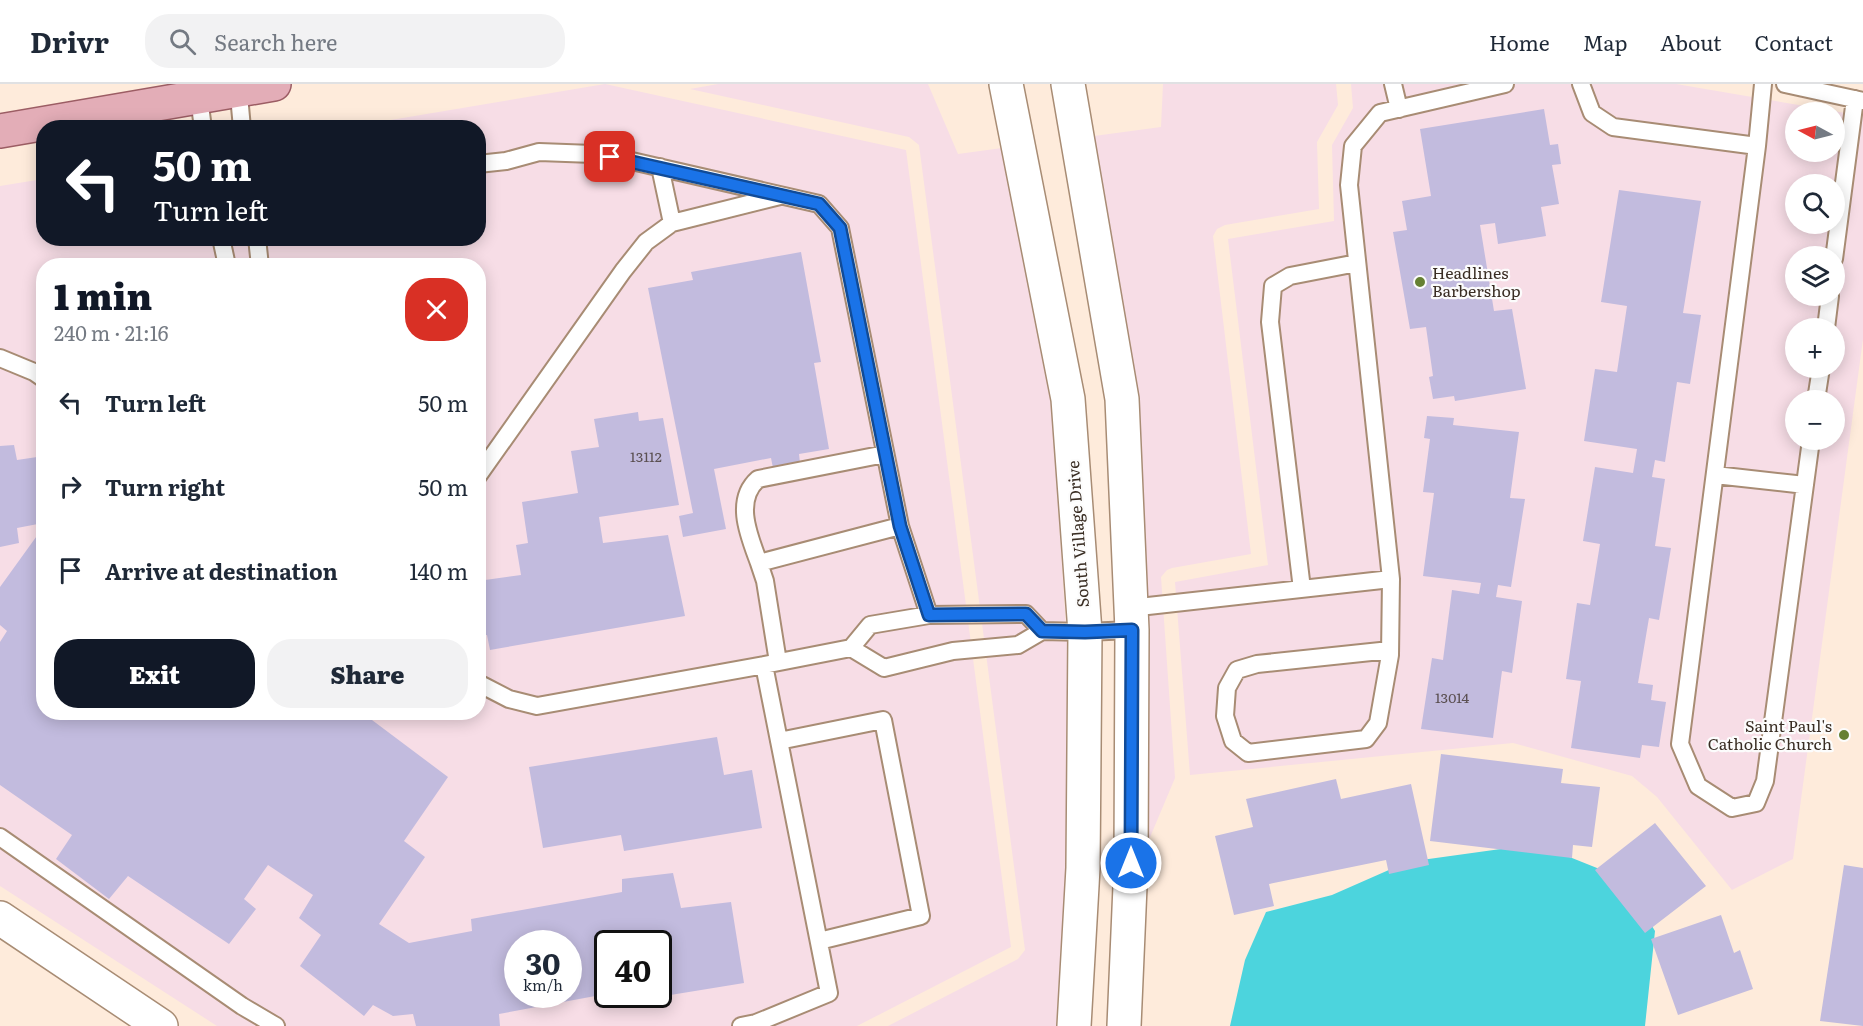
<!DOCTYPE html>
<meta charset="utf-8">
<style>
body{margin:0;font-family:Literata,serif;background:#f2f2f3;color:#1f2937;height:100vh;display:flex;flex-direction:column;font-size:22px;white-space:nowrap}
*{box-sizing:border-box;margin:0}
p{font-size:20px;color:#747a83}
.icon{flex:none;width:33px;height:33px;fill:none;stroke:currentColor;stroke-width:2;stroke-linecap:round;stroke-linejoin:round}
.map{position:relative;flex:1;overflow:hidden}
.drawer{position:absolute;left:36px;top:174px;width:450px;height:462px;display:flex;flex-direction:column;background:#fff;border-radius:24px;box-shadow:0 3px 15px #0003}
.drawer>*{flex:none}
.top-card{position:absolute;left:36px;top:36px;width:450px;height:126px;border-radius:24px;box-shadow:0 3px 15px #0003;background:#111827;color:#fff;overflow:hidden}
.needle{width:39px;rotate:277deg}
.buttons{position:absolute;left:1785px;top:18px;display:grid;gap:12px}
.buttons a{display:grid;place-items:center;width:60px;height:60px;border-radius:50%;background:#fff;box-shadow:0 3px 15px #0003;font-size:30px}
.speed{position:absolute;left:504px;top:846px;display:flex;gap:12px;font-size:30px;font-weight:700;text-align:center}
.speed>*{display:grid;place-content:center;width:78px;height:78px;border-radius:50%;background:#fff;box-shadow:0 3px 15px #0003;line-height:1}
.speed small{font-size:15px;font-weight:400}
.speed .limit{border:3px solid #111;border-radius:9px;background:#fff;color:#111}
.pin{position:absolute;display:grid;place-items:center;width:51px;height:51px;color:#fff;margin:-26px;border-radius:12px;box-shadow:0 3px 9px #0006}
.me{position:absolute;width:66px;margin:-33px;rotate:0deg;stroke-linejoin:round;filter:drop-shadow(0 0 4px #0008)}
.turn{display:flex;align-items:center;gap:21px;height:126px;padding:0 18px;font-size:27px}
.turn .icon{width:78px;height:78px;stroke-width:2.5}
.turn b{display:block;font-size:42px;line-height:51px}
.round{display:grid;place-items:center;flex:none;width:63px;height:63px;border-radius:24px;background:#f2f2f3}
.summary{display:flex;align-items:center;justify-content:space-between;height:102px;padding:0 18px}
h1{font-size:36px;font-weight:800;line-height:45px;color:#111827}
.cta{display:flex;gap:12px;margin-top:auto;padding:12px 18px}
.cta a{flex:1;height:69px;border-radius:24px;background:#111827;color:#fff;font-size:24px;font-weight:800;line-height:69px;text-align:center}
.cta a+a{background:#f2f2f3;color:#1f2937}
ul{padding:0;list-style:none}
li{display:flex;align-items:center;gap:18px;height:84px;padding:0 18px}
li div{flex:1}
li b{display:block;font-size:22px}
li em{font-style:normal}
header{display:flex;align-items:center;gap:36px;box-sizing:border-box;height:84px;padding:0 30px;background:#fff;border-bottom:2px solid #e0e1e3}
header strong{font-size:28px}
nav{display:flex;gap:33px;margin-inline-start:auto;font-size:21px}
.search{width:420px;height:54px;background:#f2f2f3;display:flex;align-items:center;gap:15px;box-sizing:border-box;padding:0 21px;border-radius:24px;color:#747a83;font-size:22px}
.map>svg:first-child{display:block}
</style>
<header>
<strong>Drivr</strong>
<div class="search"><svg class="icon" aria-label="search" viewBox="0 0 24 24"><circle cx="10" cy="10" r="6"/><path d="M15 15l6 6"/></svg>Search here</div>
<nav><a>Home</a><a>Map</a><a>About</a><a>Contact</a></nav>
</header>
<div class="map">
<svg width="1863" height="942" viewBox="0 0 1863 942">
<rect width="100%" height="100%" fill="#feebdb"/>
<!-- commercial -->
<path fill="#f7dde6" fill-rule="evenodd" d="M605 0 906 66 1011 863 857 942H217L0 802V102L43 95 44 154H478V44L349 43ZM44 182H478V628H44ZM518 860H568V910H518ZM608 860H658V910H608Z
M718 0H928L958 70 1002 64 1051 316 1067 558 1066 783 1056 942H888L1018 875 1025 866 919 61 909 53 690 5Z
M1163 0H1336L1338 21 1317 58 1319 125 1225 141 1217 145 1213 152 1251 470 1172 484 1167 486 1161 493 1175 694 1148 758 1149 555 1139 315 1094 52 1161 43Z
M1351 0H1676L1863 32V255L1793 775 1732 806 1657 713 1632 692 1513 659 1190 691 1175 498 1268 481 1228 155 1334 137 1332 61 1353 24ZM1796 28H1834V68H1796ZM1796 100H1834V140H1796ZM1796 172H1834V212H1796ZM1796 244H1834V284H1796ZM1796 316H1834V356H1796Z"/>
<!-- water -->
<path fill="#4cd4dd" d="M1537 760 1622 794 1655 847 1645 942H1230L1245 876 1266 828 1332 811 1407 778Z"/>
<!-- building -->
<path fill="#c2bbde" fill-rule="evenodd" d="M1544 25 1550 61 1558 60 1561 80 1552 81 1559 120 1541 123 1546 152 1498 160 1495 139 1480 141 1494 227 1512 225 1526 305 1455 317 1454 312 1433 315 1429 293 1433 292 1426 243 1410 245 1393 148 1407 146 1402 117 1431 112 1420 45Z
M1619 106 1701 117 1683 229 1701 231 1690 300 1677 298 1665 378 1655 376 1652 393 1665 395 1655 462 1671 464 1659 536 1649 534 1638 599 1653 601 1651 616 1666 618 1659 663 1642 661 1640 674 1571 664 1581 597 1566 595 1577 519 1590 521 1600 460 1583 457 1595 383 1633 389 1637 365 1584 357 1595 285 1617 288 1627 222 1601 218Z
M801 168 821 278 814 279 829 365 799 370 800 379 773 384 771 374 714 385 726 445 683 453 679 432 693 429 648 204 693 196 691 188Z
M638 328 639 337 663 334 679 421 599 433 603 459 668 451 685 532 490 566 487 551 478 552V497L521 491 516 461 528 459 522 418 578 409 571 367 599 363 594 335Z
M1427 332 1454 334 1453 341 1519 348 1510 414 1525 415 1511 503 1498 501 1496 513 1522 517 1512 589 1502 587 1493 654 1421 645 1432 574 1443 576 1452 506 1479 510 1481 499 1423 492 1434 409 1423 408 1430 355 1424 354Z
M14 361 17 376 44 372V426L41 427 43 439 17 444 19 459 0 463V362Z
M44 442V628H376L372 636 448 693 404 757 425 773 379 840 409 859 472 847 471 835 622 808V795L673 789 681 824 731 818 744 899 609 921 606 910 499 930 500 942H416L413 930 393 932 373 921 364 932 300 882 321 851 299 834 313 811 268 781 244 815 256 825 229 860 128 792 109 815 56 775 72 751 0 701V558L7 547 0 541V503ZM518 860H568V910H518ZM608 860H658V910H608Z
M717 653 724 691 752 686 762 744 624 767 621 751 543 764 529 683Z
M1441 670 1563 685 1561 699 1600 703 1592 763 1573 761 1572 774 1430 757Z
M1336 695 1341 715 1411 700 1429 781 1389 790 1386 776 1269 800 1274 822 1234 831 1215 752 1253 743 1246 715Z
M1655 739 1706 802 1645 849 1595 786Z
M1844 781 1863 784V942L1820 937Z
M1721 831 1734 869 1740 866 1753 905 1678 931 1651 855Z"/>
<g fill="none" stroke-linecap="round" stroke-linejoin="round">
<defs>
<path id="lane" d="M1393 0 1399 25
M1581 0 1592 29 1613 43 1757 62 1680 660 1698 702 1732 724 1756 719 1765 697 1811 356
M1785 0 1863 17
M238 1 242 44
M198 7 203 44
M1757 62 1763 0
M478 80 506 77 539 68 593 70 623 75 819 120 840 144 900 442 759 479 765 497 778 578
M660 83 672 139
M221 154 226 177 224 182
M257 154 260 182
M1834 175 1855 15
M1826 244 1830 212
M0 274 34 288 44 295
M1816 316 1821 284
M1715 391 1805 401
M478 392 623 187 646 158 672 139 780 112
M900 442 929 531
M759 479C750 454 733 417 758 395L885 370
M1302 505 1270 238 1273 202 1290 192 1357 179
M1130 524 1391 495 1349 101 1353 62 1380 29 1505 0
M851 564 870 541 929 531 1026 530 1042 547
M1390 566 1257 580 1237 586 1227 604 1225 632 1233 657 1248 669 1366 655 1378 639 1390 571 1391 495
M478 599 509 615 537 622 764 581
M779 657 883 636 921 832 819 857
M0 753 242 922 276 942
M741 942 756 939 829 909 764 581 851 564 884 584 953 567 1018 561 1042 547 1085 548 1132 546"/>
<path id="secondary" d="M1006 0 1068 315 1085 548 1083 784 1074 942
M1068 0 1122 315 1132 546 1131 779 1124 942
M0 834 161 942"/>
<path id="primary" d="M0 47 274 0"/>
</defs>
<!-- lane casing -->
<use href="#lane" stroke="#a88c74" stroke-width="20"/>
<!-- secondary casing -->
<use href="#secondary" stroke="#a88c74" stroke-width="36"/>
<!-- primary casing -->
<use href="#primary" stroke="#9c5d64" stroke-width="36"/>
<!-- lane -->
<use href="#lane" stroke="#fff" stroke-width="16"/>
<!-- secondary -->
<use href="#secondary" stroke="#fff" stroke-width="33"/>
<!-- primary -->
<use href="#primary" stroke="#e3adb7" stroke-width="33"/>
</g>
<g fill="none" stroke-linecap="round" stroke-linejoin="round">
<defs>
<path id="route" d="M610 73 819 120 840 144 900 442 929 531 1026 530 1042 547 1085 548 1132 546 1131 779"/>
</defs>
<!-- route casing -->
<use href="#route" stroke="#114b97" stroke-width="15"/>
<!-- route -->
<use href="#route" stroke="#1a73e8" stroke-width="10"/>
</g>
<!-- markers -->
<g fill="#668033" stroke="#fcfcfc" stroke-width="2">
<circle cx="1420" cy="198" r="6"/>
<circle cx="1844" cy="651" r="6"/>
</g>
<g text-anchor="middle" stroke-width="4.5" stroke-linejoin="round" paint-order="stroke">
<!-- number labels -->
<g font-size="14" fill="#5b5052">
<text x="646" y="378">13112</text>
<text x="1452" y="619">13014</text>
</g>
<!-- poi labels -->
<g font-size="16" fill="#392d23" stroke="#fcfcfc" text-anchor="start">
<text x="1432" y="195">Headlines<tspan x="1432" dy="18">Barbershop</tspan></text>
<text x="1832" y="648" text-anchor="end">Saint Paul's<tspan x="1832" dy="18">Catholic Church</tspan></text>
</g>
<!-- street labels -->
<g font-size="16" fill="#392d23" stroke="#fcfcfc">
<text transform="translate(1078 450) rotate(-94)" y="6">South Village Drive</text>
</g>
</g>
</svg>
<div class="buttons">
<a><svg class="needle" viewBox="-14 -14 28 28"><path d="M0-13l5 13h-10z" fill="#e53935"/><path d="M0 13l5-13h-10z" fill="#747a83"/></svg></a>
<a><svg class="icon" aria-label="search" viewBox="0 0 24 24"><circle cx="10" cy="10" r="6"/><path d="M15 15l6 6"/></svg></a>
<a><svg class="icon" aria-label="layers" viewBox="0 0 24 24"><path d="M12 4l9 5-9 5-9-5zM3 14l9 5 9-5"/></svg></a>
<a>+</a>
<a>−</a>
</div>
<div class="speed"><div>30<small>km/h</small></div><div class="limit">40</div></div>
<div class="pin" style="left:610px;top:73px;background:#d93025"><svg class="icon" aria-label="arrive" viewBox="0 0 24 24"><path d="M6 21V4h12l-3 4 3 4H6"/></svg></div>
<svg class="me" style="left:1131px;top:779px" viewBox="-20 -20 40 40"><circle r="17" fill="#1a73e8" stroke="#fff" stroke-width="3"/><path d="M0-11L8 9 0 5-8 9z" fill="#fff"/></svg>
<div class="top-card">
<div class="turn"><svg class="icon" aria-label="left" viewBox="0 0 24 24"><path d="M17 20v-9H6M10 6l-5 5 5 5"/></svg><div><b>50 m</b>Turn left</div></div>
</div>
<section class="drawer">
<div class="summary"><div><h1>1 min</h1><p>240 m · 21:16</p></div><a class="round" style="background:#d93025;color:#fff"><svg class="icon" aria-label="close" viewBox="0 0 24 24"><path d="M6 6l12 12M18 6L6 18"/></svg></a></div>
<ul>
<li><svg class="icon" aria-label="left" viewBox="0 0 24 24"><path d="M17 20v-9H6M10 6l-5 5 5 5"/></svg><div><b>Turn left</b></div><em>50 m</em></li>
<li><svg class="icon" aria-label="right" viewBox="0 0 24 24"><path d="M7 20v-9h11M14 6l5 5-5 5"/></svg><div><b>Turn right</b></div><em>50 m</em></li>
<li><svg class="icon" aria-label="arrive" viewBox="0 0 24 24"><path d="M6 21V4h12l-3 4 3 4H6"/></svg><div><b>Arrive at destination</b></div><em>140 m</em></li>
</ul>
<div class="cta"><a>Exit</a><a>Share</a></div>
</section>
</div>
